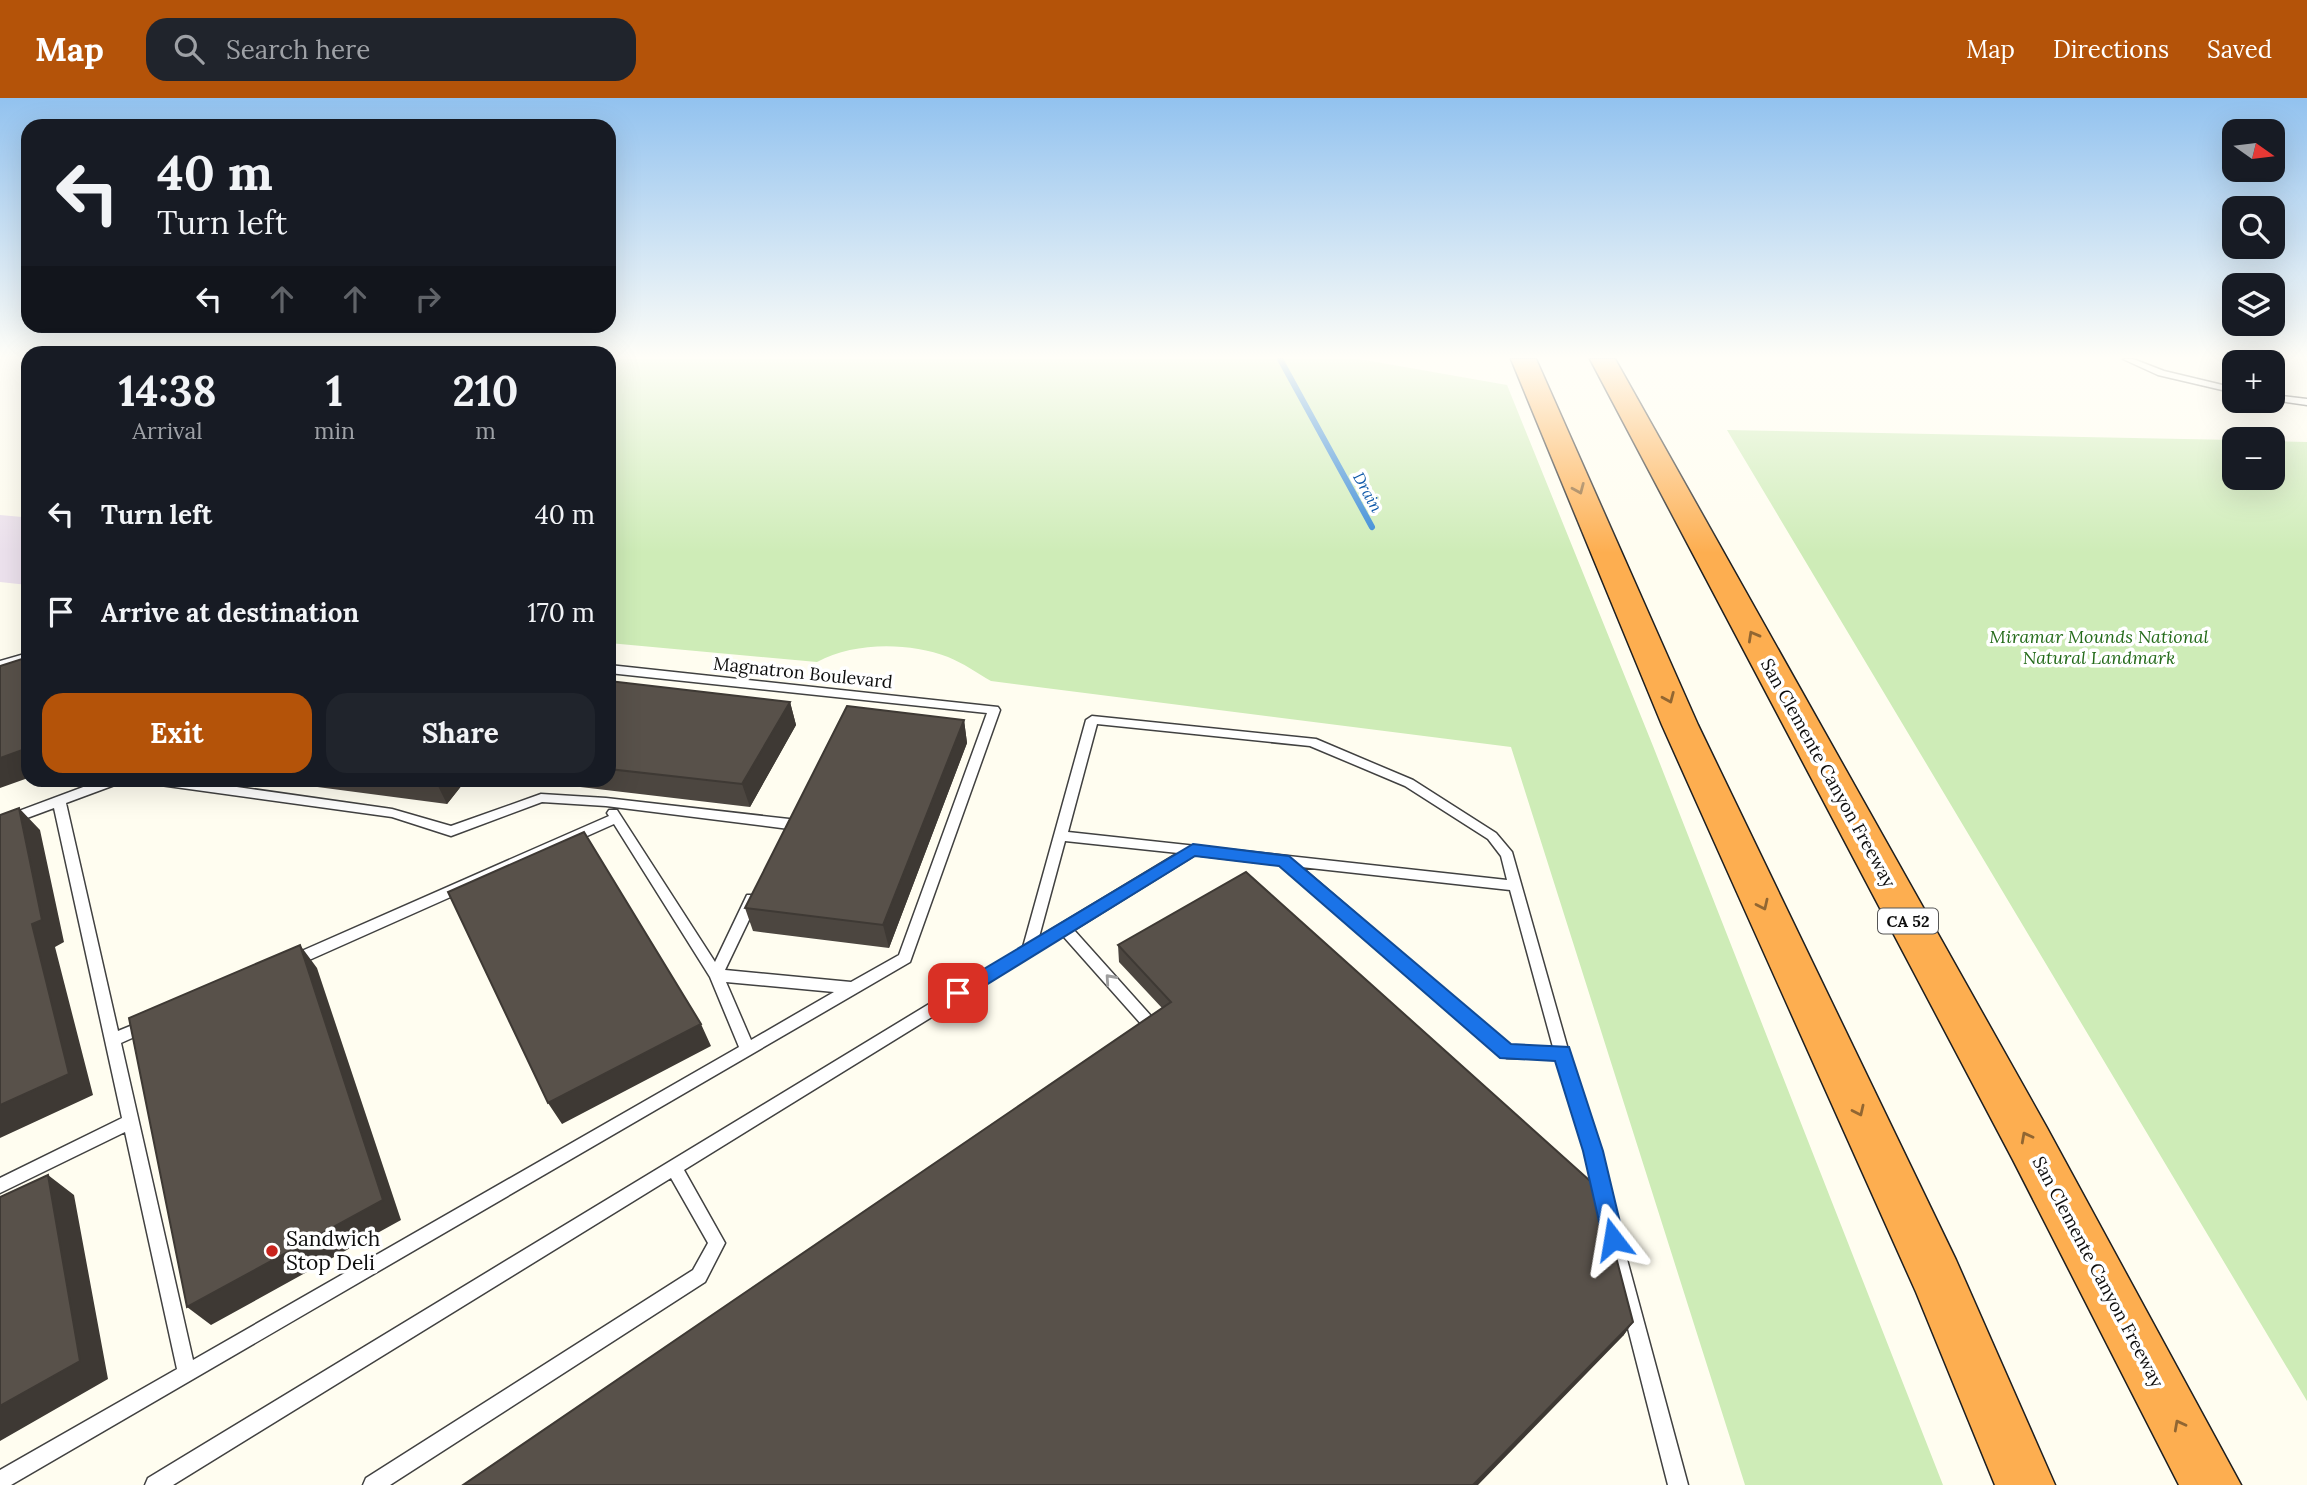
<!DOCTYPE html>
<meta charset="utf-8">
<style>
body{margin:0;font-family:Lora,serif;background:#20242c;color:#f1f3f6;height:100vh;display:flex;flex-direction:column;font-size:26px;white-space:nowrap}
*{box-sizing:border-box;margin:0}
p{font-size:23px;color:#9ea1a6}
.icon{flex:none;width:38px;height:38px;fill:none;stroke:currentColor;stroke-width:2;stroke-linecap:round;stroke-linejoin:round}
.map{position:relative;flex:1;overflow:hidden}
.side{position:absolute;left:21px;top:248px;width:595px;height:441px;display:flex;flex-direction:column;background:#171b24;border-radius:21px;box-shadow:0 7px 28px #0002}
.side>*{flex:none}
.guide{position:absolute;left:21px;top:21px;width:595px;height:214px;border-radius:21px;box-shadow:0 7px 28px #0002;background:#171b24;color:#f1f3f6;overflow:hidden}
.needle{width:46px;rotate:104deg}
.buttons{position:absolute;left:2222px;top:21px;display:grid;gap:14px}
.buttons a{display:grid;place-items:center;width:63px;height:63px;border-radius:14px;background:#171b24;box-shadow:0 7px 28px #0002;font-size:35px}
.pin{position:absolute;display:grid;place-items:center;width:60px;height:60px;color:#fff;margin:-30px;border-radius:14px;box-shadow:0 4px 10px #0006}
.me{position:absolute;width:77px;margin:-38px;rotate:346deg;stroke-linejoin:round;filter:drop-shadow(0 0 5px #0008)}
.turn{display:flex;align-items:center;gap:24px;height:147px;padding:0 21px;font-size:32px}
.turn .icon{width:91px;height:91px;stroke-width:2.5}
.turn b{display:block;font-size:49px;line-height:60px}
.lanes{display:flex;align-items:center;height:66px;padding:0 21px;background:#0003;justify-content:center;gap:35px;direction:ltr}
.lanes .off{opacity:.35}
.eta{display:flex;justify-content:space-evenly;align-items:center;height:119px;text-align:center}
.eta b{font-size:42px;font-weight:700;line-height:49px}
.button{display:flex;gap:14px;margin-top:auto;padding:14px 21px}
.button a{flex:1;height:80px;border-radius:21px;background:#b45309;color:#fff;font-size:28px;font-weight:700;line-height:80px;text-align:center}
.button a+a{background:#20242c;color:#f1f3f6}
ul{padding:0;list-style:none}
li{display:flex;align-items:center;gap:21px;height:98px;padding:0 21px}
li div{flex:1}
li b{display:block;font-size:26px}
li em{font-style:normal}
header{display:flex;align-items:center;gap:42px;box-sizing:border-box;height:98px;padding:0 35px;background:#b45309;color:#fff}
header strong{font-size:33px}
nav{display:flex;gap:38px;margin-inline-start:auto;font-size:24px}
.search{width:490px;height:63px;background:#20242c;display:flex;align-items:center;gap:18px;box-sizing:border-box;padding:0 24px;border-radius:21px;color:#9ea1a6;font-size:26px}
.map>svg:first-child{display:block}
</style>
<header>
<strong>Map</strong>
<div class="search"><svg class="icon" aria-label="search" viewBox="0 0 24 24"><circle cx="10" cy="10" r="6"/><path d="M15 15l6 6"/></svg>Search here</div>
<nav><a>Map</a><a>Directions</a><a>Saved</a></nav>
</header>
<div class="map">
<svg width="2307" height="1387" viewBox="0 0 2307 1387">
<rect width="100%" height="100%" fill="#fffdf0"/>
<!-- industrial -->
<path fill="#ede2ee" d="M28 415V487L0 484V417L22 419Z"/>
<!-- green -->
<path fill="#ceecb7" d="M609 261H1359L1507 287 1653 648 1943 1387H1745L1511 649 991 583C977 575 963 565 948 559 908 544 854 544 817 564L609 545Z
M1727 332 2235 342V380H2273V343L2307 344V1303Z"/>
<g fill="none" stroke-linecap="round" stroke-linejoin="round">
<!-- stream -->
<path stroke="#3387d5" stroke-width="6" d="M1280 261 1372 429"/>
<defs>
<path id="service" d="M2123 261H2133L2164 273 2235 290V295L2158 277Z
M2273 297 2307 301V307L2273 302Z
M28 555V562L0 571V563Z
M609 567 998 609 1000 612 910 864 11 1387H0V1372L177 1271 125 1034 0 1095V1080L122 1020 54 710 0 730V720L102 682H122L120 685 66 705 118 933 145 922 150 924 152 928 150 932 121 945 193 1262 739 949 710 879 614 726 298 867 293 869 288 867 286 863 288 859 609 718 607 715 609 712H617L715 864 747 797H757L759 801 725 872 851 884 899 857 987 615 609 575ZM726 884 834 894 751 942Z
M1092 618 1316 641 1413 682 1496 735 1512 754 1569 955 1601 1053 1615 1117 1688 1387H1668L1599 1117 1585 1053 1557 961 1507 960 1502 958 1281 767 1195 757 1074 832 1160 928 1162 932 1160 936 1155 938 1150 936 1063 838 684 1072 725 1145 705 1184 390 1387H363L366 1380 693 1172 708 1145 671 1080 173 1387H145L148 1380 1023 849 1086 622ZM1097 626 1310 648 1405 688 1488 741 1501 758 1507 782 1068 734ZM1065 743 1178 755 1039 839ZM1301 769 1510 792 1553 949 1510 948Z
M147 682H188L392 711 451 728 541 696 606 700 789 721 795 726 789 731 606 708 542 704 451 738 392 719 153 686Z"/>
<path id="motorway" d="M1511 261H1536L1698 627 1956 1162 2055 1387H1995L1916 1194 1662 627Z
M1590 261H1615L2047 1030 2241 1387H2179L2013 1062Z"/>
</defs>
<!-- service casing -->
<use href="#service" stroke="#414141" stroke-width="3"/>
<!-- motorway casing -->
<use href="#motorway" stroke="#1f1f1f" stroke-width="3"/>
<!-- service -->
<use href="#service" fill="#fff" fill-rule="evenodd"/>
<!-- motorway -->
<use href="#motorway" fill="#fdae50" fill-rule="evenodd"/>
</g>
<!-- wall -->
<path fill="#4c4640" d="M609 583 790 604 796 627 750 709 521 682H609Z
M964 622 967 645 889 850 753 833 745 810Z
M264 682H466L447 706Z
M1118 847 1633 1224 1623 1238 1162 910 1119 864Z"/>
<!-- shaded-wall -->
<path fill="#3e3934" d="M790 604 796 627 750 709 742 686Z
M964 622 967 645 889 850 883 827Z
M28 650V680L0 690V660Z
M435 682H466L447 706Z
M19 710 40 732 64 844 55 849 93 997 0 1040V1007L32 826Z
M300 847 317 870 401 1122 211 1227 187 1209Z
M701 926 711 948 562 1026 548 1005Z
M48 1077 74 1097 108 1281 0 1343V1308Z
M1633 1224 1623 1238 1478 1387H1473Z"/>
<!-- building -->
<path fill="#58514a" stroke="#3e3934" stroke-width="2" d="M28 559V650L0 660V568Z
M609 583 790 604 742 686 609 671Z
M847 608 964 622 883 827 745 810Z
M19 710 42 822 32 826 69 976 0 1007V717Z
M584 734 701 926 548 1005 448 794Z
M1246 774 1598 1090 1633 1224 1473 1387H463L1171 904 1118 847Z
M300 847 383 1102 187 1209 129 920Z
M48 1077 80 1263 0 1308V1099Z"/>
<!-- one-way arrows -->
<defs><path id="oneway-chevron" d="M-2-3.5L2.5 0L-2 3.5" fill="none" stroke-width="1.6" stroke-linecap="round" stroke-linejoin="round" transform="scale(1.75)"/></defs>
<g stroke="#916632">
<use href="#oneway-chevron" transform="translate(1579 391) rotate(67)"/>
<use href="#oneway-chevron" transform="translate(1753 538) rotate(-119)"/>
<use href="#oneway-chevron" transform="translate(1669 600) rotate(67)"/>
<use href="#oneway-chevron" transform="translate(1763 807) rotate(65)"/>
<use href="#oneway-chevron" transform="translate(1859 1013) rotate(65)"/>
<use href="#oneway-chevron" transform="translate(2026 1039) rotate(-118)"/>
<use href="#oneway-chevron" transform="translate(2179 1327) rotate(-118)"/>
</g>
<use stroke="#9f9f9f" href="#oneway-chevron" transform="translate(1110 881) rotate(-132)"/>
<!-- sky -->
<linearGradient id="sky" x2="0" y2="1"><stop stop-color="#92c2ef"/><stop offset="0.57" stop-color="#fffef8"/><stop offset="1" stop-color="#fffef8" stop-opacity="0"/></linearGradient>
<rect width="2307" height="455" fill="url(#sky)"/>
<!-- route -->
<path fill="#1a73e8" stroke="#114b97" stroke-width="2" d="M1193 746 1289 758 1511 946 1569 949 1603 1053 1624 1141 1621 1149 1613 1152 1606 1149 1603 1141 1583 1053 1555 963 1500 960 1279 768 1195 758 965 900H952L949 895 952 890Z"/>
<!-- markers -->
<circle fill="#c8241d" stroke="#fff" stroke-width="2.5" cx="272" cy="1153" r="7"/>
<g text-anchor="middle" stroke-width="7" stroke-linejoin="round" paint-order="stroke">
<!-- far-water labels -->
<g font-size="16" font-style="italic" fill="#0f59a9" stroke="#fff">
<text transform="translate(1368 394) rotate(61)" y="6">Drain</text>
</g>
<!-- shield labels -->
<rect fill="#fff" stroke="#565656" stroke-width="2" x="1878" y="810.5" width="60" height="25" rx="5"/>
<g font-size="16" font-weight="bold" fill="#0e0e0e">
<text x="1908" y="829">CA 52</text>
</g>
<!-- park labels -->
<g font-size="18" font-style="italic" fill="#246b1a" stroke="#fff">
<text x="2099" y="545">Miramar Mounds National<tspan x="2099" dy="21">Natural Landmark</tspan></text>
</g>
<!-- street labels -->
<g font-size="18" fill="#0e0e0e" stroke="#fff">
<text transform="translate(803 575) rotate(6)" y="6">Magnatron Boulevard</text>
<text transform="translate(1828 675) rotate(61)" y="6">San Clemente Canyon Freeway</text>
<text transform="translate(2098 1174) rotate(62)" y="6">San Clemente Canyon Freeway</text>
</g>
<!-- near-poi labels -->
<g font-size="21" fill="#0e0e0e" stroke="#fff" text-anchor="start">
<text x="286" y="1148">Sandwich<tspan x="286" dy="24">Stop Deli</tspan></text>
</g>
</g>
</svg>
<div class="buttons">
<a><svg class="needle" viewBox="-14 -14 28 28"><path d="M0-13l5 13h-10z" fill="#e53935"/><path d="M0 13l5-13h-10z" fill="#9ea1a6"/></svg></a>
<a><svg class="icon" aria-label="search" viewBox="0 0 24 24"><circle cx="10" cy="10" r="6"/><path d="M15 15l6 6"/></svg></a>
<a><svg class="icon" aria-label="layers" viewBox="0 0 24 24"><path d="M12 4l9 5-9 5-9-5zM3 14l9 5 9-5"/></svg></a>
<a>+</a>
<a>−</a>
</div>
<div class="pin" style="left:958px;top:895px;background:#d93025"><svg class="icon" aria-label="arrive" viewBox="0 0 24 24"><path d="M6 21V4h12l-3 4 3 4H6"/></svg></div>
<svg class="me" style="left:1613px;top:1141px" viewBox="-20 -20 40 40"><path d="M0-17L14 15 0 8-14 15z" fill="#1a73e8" stroke="#fff" stroke-width="4"/></svg>
<div class="guide">
<div class="turn"><svg class="icon" aria-label="left" viewBox="0 0 24 24"><path d="M17 20v-9H6M10 6l-5 5 5 5"/></svg><div><b>40 m</b>Turn left</div></div>
<div class="lanes"><svg class="icon" aria-label="left" viewBox="0 0 24 24"><path d="M17 20v-9H6M10 6l-5 5 5 5"/></svg><svg class="icon off" aria-label="ahead" viewBox="0 0 24 24"><path d="M12 20V5M6 11l6-6 6 6"/></svg><svg class="icon off" aria-label="ahead" viewBox="0 0 24 24"><path d="M12 20V5M6 11l6-6 6 6"/></svg><svg class="icon off" aria-label="right" viewBox="0 0 24 24"><path d="M7 20v-9h11M14 6l5 5-5 5"/></svg></div>
</div>
<section class="side">
<div class="eta">
<div><b>14:38</b><p>Arrival</p></div>
<div><b>1</b><p>min</p></div>
<div><b>210</b><p>m</p></div>
</div>
<ul>
<li><svg class="icon" aria-label="left" viewBox="0 0 24 24"><path d="M17 20v-9H6M10 6l-5 5 5 5"/></svg><div><b>Turn left</b></div><em>40 m</em></li>
<li><svg class="icon" aria-label="arrive" viewBox="0 0 24 24"><path d="M6 21V4h12l-3 4 3 4H6"/></svg><div><b>Arrive at destination</b></div><em>170 m</em></li>
</ul>
<div class="button"><a>Exit</a><a>Share</a></div>
</section>
</div>
